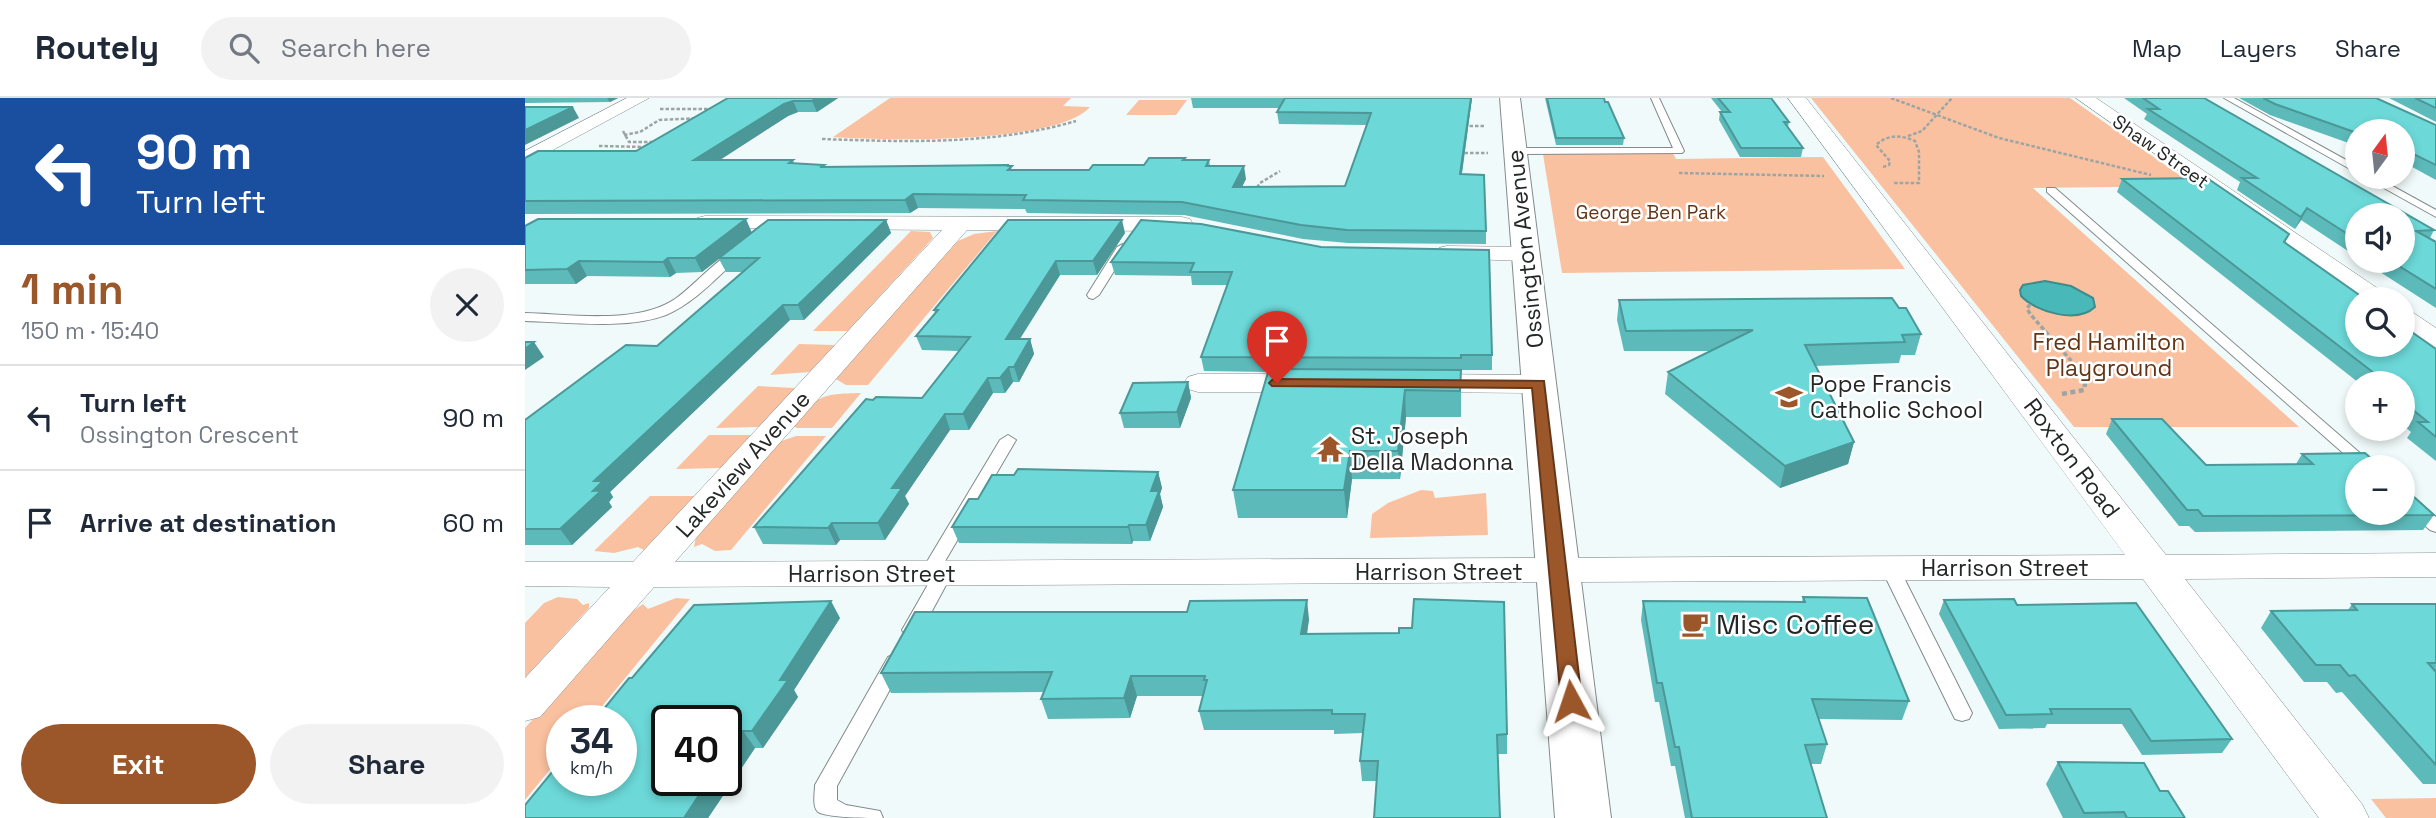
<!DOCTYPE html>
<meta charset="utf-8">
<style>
body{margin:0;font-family:"Space Grotesk",sans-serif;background:#f2f2f3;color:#1f2937;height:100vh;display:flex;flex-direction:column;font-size:26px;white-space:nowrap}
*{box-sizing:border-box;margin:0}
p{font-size:23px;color:#747a83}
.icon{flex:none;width:38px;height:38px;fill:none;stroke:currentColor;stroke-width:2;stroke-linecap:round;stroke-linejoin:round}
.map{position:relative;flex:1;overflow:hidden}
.drawer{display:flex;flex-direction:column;background:#fff;width:525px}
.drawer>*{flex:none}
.guide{background:#1a4fa0;color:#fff;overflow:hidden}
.needle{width:46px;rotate:15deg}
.controls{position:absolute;left:1820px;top:21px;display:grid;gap:14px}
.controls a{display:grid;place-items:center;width:70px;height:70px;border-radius:50%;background:#fff;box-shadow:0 4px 10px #0003;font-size:35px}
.speed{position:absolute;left:21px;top:607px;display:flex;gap:14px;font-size:35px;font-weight:700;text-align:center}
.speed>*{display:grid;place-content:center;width:91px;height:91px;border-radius:50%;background:#fff;box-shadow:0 4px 10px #0003;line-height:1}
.speed small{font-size:18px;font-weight:400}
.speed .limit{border:4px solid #111;border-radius:10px;background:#fff;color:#111}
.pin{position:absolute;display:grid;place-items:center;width:60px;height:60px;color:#fff;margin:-72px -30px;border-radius:50% 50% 50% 0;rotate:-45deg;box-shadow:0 0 7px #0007}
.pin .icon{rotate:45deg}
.me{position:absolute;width:77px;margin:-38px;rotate:355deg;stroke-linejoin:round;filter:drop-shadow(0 0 5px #0008)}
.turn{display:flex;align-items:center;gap:24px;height:147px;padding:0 21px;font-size:32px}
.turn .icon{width:91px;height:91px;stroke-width:2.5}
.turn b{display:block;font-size:49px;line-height:60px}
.round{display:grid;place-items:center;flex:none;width:74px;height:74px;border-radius:37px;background:#f2f2f3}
.head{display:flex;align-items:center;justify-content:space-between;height:119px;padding:0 21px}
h1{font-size:42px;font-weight:800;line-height:52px;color:#9b5629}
.action{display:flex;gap:14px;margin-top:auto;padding:14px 21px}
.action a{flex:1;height:80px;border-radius:42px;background:#9b5629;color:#fff;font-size:28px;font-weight:800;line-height:80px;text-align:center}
.action a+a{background:#f2f2f3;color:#1f2937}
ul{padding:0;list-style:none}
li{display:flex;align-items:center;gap:21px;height:105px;padding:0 21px;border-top:2px solid #e0e1e3}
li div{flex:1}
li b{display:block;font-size:26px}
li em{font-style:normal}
header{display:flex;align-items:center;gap:42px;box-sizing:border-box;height:98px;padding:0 35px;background:#fff;border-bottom:2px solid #e0e1e3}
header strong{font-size:33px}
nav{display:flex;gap:38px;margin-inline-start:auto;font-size:24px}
.search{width:490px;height:63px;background:#f2f2f3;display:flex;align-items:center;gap:18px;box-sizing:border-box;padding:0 24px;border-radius:38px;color:#747a83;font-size:26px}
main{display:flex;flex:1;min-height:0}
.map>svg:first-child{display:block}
</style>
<header>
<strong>Routely</strong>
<div class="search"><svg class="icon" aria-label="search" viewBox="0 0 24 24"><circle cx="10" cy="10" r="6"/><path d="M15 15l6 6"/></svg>Search here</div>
<nav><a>Map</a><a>Layers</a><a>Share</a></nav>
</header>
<main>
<section class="drawer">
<div class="guide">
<div class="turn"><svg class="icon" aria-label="left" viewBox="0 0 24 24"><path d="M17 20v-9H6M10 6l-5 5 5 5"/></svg><div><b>90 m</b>Turn left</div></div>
</div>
<div class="head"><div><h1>1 min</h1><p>150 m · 15:40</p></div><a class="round"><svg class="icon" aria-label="close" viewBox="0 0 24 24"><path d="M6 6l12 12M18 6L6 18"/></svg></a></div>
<ul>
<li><svg class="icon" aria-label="left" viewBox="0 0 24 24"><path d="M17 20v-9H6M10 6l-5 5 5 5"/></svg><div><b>Turn left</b><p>Ossington Crescent</p></div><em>90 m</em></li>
<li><svg class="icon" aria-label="arrive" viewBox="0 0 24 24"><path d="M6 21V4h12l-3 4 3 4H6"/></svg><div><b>Arrive at destination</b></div><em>60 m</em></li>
</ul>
<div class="action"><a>Exit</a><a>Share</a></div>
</section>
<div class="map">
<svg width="1911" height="720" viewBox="0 0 1911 720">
<rect width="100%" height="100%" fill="#f1fafa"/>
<!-- green -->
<path fill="#fac1a0" d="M365 0H546L538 8 565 9C533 46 358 43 308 39Z
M1286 0H1545L1670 88 1508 90 1774 329H1549Z
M614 2H662L651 17H601Z
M1148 55 1151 61 1298 59 1380 171 1037 175 1018 56Z
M386 133 405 134 408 140 323 233H288Z
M472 133 343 287H321L309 280 433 143 449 136Z
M274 246 310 247 285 274 245 277Z
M233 288 270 290 234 329 191 330Z
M336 295 307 330H272L266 327C295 297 294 296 336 295Z
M184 337H227L196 370 151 371Z
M271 338H301L206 452 190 453 177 446 169 449 171 439 251 345Z
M896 392 908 393 910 400 961 395 963 437 845 440 847 416 863 405Z
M125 398H170L119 452 113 449 89 455 69 453Z
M33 499 52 501 58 507 64 505V510L0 580V525L19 505Z
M151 500 165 501 65 623H37V657L0 702V630L98 520 118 506 123 511Z
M1911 700V720H1861L1846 701Z"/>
<!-- water -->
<path fill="#49b8b8" stroke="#3e8c8c" stroke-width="2" d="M1520 183 1546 188 1568 200 1570 209C1552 226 1511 214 1496 198L1495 192 1498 187Z"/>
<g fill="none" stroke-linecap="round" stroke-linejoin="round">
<defs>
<path id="service" d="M1126 0H1134L1159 53 1157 55 990 56 985 53 990 50H1148Z
M1699 0H1709L1832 68V75Z
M1839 79H1851L1911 112V119Z
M1522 90H1530L1851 369H1834L1522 94Z
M598 146 604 149 574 197 568 201 564 200 562 197 592 149Z
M214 151 220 154 218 156C194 177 170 205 141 217 101 232 42 224 0 223V215C45 216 111 227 150 201 169 188 195 157 214 151Z
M483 337 491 342 416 470 424 472 427 476 394 537 387 539 380 537 377 532 405 483 397 481 394 477 475 342Z
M1878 394 1884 395 1911 419V434L1905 432 1878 408Z
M1365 464 1371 466 1374 470 1447 615 1444 621 1437 623 1430 621 1427 615 1356 470 1359 466Z
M370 556 377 559 380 564 312 688V702L321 707 355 713 358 720C344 720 303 720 293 714 287 708 290 695 290 687L363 559Z"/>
<path id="minor" d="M102 0H124L0 67V53Z
M1263 0H1281L1641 457 1911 455V479L1660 481 1837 706 1844 720H1794L1618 481 129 489 15 619 0 623V580L85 489 0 488V464H108L417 132 172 130 169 125 172 120 180 118 657 119 665 121 668 126 665 131 657 133 442 132 150 464 1600 457Z
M1551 0H1571L1861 196 1865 201H1836Z
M922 148 1001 149 1009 151 1013 156 1009 161 1001 163 914 160 910 155 914 150Z
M1878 211 1887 214 1911 230V250L1902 248 1878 231Z
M673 276H783L793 279 797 285 793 291 783 294H673L663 291 659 285 663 279Z
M895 276 1014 277 1024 280 1028 286 1024 292 1014 295 895 294 885 291 881 285 885 279Z"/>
<path id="tertiary" d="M975 0H995L1086 720H1030Z"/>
</defs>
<!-- service casing -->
<use href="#service" stroke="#828b8b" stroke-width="2"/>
<!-- minor casing -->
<use href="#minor" stroke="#828b8b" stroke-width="1"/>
<!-- tertiary casing -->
<use href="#tertiary" stroke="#828b8b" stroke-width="2"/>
<!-- path-far2 -->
<path stroke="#9da4a4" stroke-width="2.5" stroke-dasharray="3.5 2" stroke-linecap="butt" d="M1366 0 1474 40 1626 77
M135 11H189
M939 28H961
M98 33 104 44H130
M99 37 115 34 134 22 174 20
M1383 38 1397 33 1427 0
M297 41C382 44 469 47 551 23
M74 48 121 49
M934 55H963
M1358 69 1364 67 1365 63 1351 47C1363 36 1376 37 1390 43L1394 54V85H1369
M1154 75 1299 78
M729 94 735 85 755 73"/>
<!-- path-far1 -->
<path stroke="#9da4a4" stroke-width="3.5" stroke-dasharray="4.5 2.5" stroke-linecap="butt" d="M1505 206 1502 211 1506 217 1556 274"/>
<!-- path -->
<path stroke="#9da4a4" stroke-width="4.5" stroke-dasharray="5 3.5" stroke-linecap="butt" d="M1537 296 1559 292 1561 280 1554 272"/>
<!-- service -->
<use href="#service" fill="#fff" fill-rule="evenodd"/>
<!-- minor -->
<use href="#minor" fill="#fff" fill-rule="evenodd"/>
<!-- tertiary -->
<use href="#tertiary" fill="#fff" fill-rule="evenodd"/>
</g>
<!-- wall -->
<path fill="#5dbaba" d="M0 0H93L85 4 0 5Z
M203 0H313L292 14H273L263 18 194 62H268L269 65 300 69 484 68 488 72H564L619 67 660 62H684L685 68 721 81 717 89 820 88 842 27 754 26 752 14 754 10H668L666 0H947L937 76 961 133V146L823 145 778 141 659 117 502 115 500 111 393 110 385 115 0 116V60L111 53Z
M1020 0H1079L1080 4 1099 40 1098 47H1031Z
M1186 0H1246L1264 24 1263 29 1278 50 1276 59H1215L1194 22 1195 14H1197Z
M1599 0H1679L1909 132 1905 140 1911 144V210L1838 163H1878L1832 117V159L1776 122 1770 131 1712 92 1715 84 1619 21 1622 16Z
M1714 0H1851L1911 27V82L1878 64V33H1832V48L1745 17Z
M1864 0H1911V24Z
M1597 81 1764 136 1760 145 1911 251V363L1882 340 1886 334 1878 327V285H1834L1592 94Z
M361 122 366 135 279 222H265L85 394 88 399 84 404 87 409 47 447H0V322L132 248 217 174H201L194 161 177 174 151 175 145 179 62 178 51 186H0V128L227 134Z
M616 122 967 257V272H936V319H881L875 381H827L822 420H713L708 392 743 274 679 273 676 259 702 187H667L666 178 590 177 586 164Z
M600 135 572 177H535L495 241H505L509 256 494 284H488L480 295H468L444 332H425L380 398 384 406 360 442H315L311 447 238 446 229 429 348 302 397 300 434 253 397 252 391 238 410 215 409 212Z
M1094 202 1374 210 1396 236 1390 257H1376L1374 265 1290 268 1329 344 1323 366 1255 390 1140 296 1143 274 1186 253H1099L1092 222Z
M663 284 666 300 655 330H599L595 315Z
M1587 321 1681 367 1771 366 1777 356 1909 417 1898 432 1670 434 1664 428H1654L1581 336Z
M633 374 637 390 635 396 638 409 625 443H608L607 446 434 445 427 429 453 401Z
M1278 499 1384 603 1377 622 1294 621 1302 646 1296 666H1285L1302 720H1160L1150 668H1146L1134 604H1130L1116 522 1118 503 1277 504Z
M1419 502 1492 507 1707 641 1697 655 1617 657 1597 626H1522L1520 630 1474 631 1414 516Z
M1827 506H1911V686H1898L1817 594 1811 595 1802 584H1779L1736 530 1746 513 1823 512Z
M315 520 269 592 273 599 238 650H230L183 720H0L107 580Z
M784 521 782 536 982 636V656H973L852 683H837L835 663 838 635 809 636V632H679L674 613 678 598H612L605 620 523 621 516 601 519 594 366 595 356 575Z
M1533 664 1635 693 1660 720H1538L1521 686Z"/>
<!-- shaded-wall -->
<path fill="#4c9797" d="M82 0H93L85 4Z
M291 0H313L292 14 287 3Z
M946 0H947L935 88V76Z
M268 3 273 14 263 18 175 75 169 62 259 6Z
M48 9 54 20 0 47V32Z
M719 68 721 81 710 102 708 89Z
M388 96 393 110 385 115 380 102Z
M1782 110 1776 122 1770 131 1776 119Z
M221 121 227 135 177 174 170 160Z
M361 122 366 135 279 222 273 207Z
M597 122 600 135 572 177 568 163Z
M143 160 151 175 145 179 138 164Z
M54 163 62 178 51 186 42 171Z
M531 163 535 177 485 256 481 241Z
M258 207 265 222 85 394 88 399 84 404 87 409 47 447 35 431 68 393 69 383Z
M505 241 509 256 494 284 489 269Z
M9 244 19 259 0 272V251Z
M484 269 488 284 480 295 475 280Z
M463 280 468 295 444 332 438 316Z
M663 284 666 300 655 330 652 314Z
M880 292 881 319 875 381 873 353Z
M420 316 425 332 380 398 384 406 360 442 353 425 367 390Z
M1329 344 1323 366 1255 390 1260 368Z
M825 353 827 381 822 420 819 392Z
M633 374 637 390 635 396 638 409 625 443 621 427 626 393Z
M307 425 315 442 311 447 303 430Z
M604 427 608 443 607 446 603 429Z
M782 502 784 521 779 556 776 536Z
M306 503 315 520 269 592 273 599 238 650 227 633 255 582Z
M606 578 612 598 605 620 599 600Z
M218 633 230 650 183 720H159L184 682H201V658Z"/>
<!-- building -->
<path fill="#6cd8d8" stroke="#4c9797" stroke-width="2" d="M203 0H291L287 3H268L259 6 169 62H268L264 65 299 67 295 69 484 67 482 68H487L483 72H564L568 67H619L624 60H660L658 62H684L681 68H719L708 89 820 88 846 15 752 14 760 0H946L935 76 959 77 961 133 822 132 776 127 657 104 498 102 501 97 388 96 380 102 0 103V60L13 53H111Z
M1022 0H1079L1080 4H1083L1099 40H1031Z
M1193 0H1246L1264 24H1259L1278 50H1216L1195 14H1205Z
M1618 0H1679L1909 132 1891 133 1911 144V191L1866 163H1878V117H1832V142L1782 110 1776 119 1717 80H1732L1623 11H1634Z
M1738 0H1851L1911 27V67L1878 51V33H1832V35L1750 6Z
M1890 0H1911V10Z
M0 9H48L0 32Z
M1682 80 1764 136 1759 144 1840 201H1832V247H1878V228L1911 251V339L1893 324H1903L1878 304 1884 303 1878 299V285H1862L1597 81Z
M13 121H221L170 160H143L138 164 54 163 42 171 0 172V128Z
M243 122H361L273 207H258L69 383H78L68 393 77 392 35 431H0V322L101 247 132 248 234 160H194Z
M483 122H597L568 163H531L481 241H505L489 269H484L475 280H463L438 316H420L367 390H377L353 425H307L303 430 229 429 341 301 348 302 351 299 397 300 445 239 391 238 413 212H409Z
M616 122 676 126 796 149 964 152 967 257H936V260L676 259 707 174H665L669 165 586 164Z
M1367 200 1374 210H1381L1396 236 1377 237 1380 244 1280 247 1329 344 1260 368 1143 274 1228 232 1101 233 1094 202Z
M0 244H9L0 251Z
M744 271 936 272 935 293 880 292 873 353H825L819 392H708Z
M663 284 652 314 595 315 608 285Z
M1587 321H1637L1681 367 1788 366 1777 356 1840 355 1856 369H1832V415H1878V389L1909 417 1678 418 1673 412H1662Z
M493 371 633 374 626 393H634L621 427H604L603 429H427L444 401H453L467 377H489Z
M1278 499 1342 500 1384 603 1287 601 1302 646 1280 647 1302 720H1167L1154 649H1150L1137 585H1132L1118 503 1280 504Z
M889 501 979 504 982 636 972 637 975 720H849L853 663H835L840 616H807V612L674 613 682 582H679L680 578H606L599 600 516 601 527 574 356 575 390 514H662L665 503 782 502 776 536 874 535V530H887Z
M1489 501 1492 507 1611 505 1707 641 1626 643 1605 611H1525L1527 616 1481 617 1419 502Z
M306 503 255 582H263L227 633H218L201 658V623H142V682H184L159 720H0V707L37 662V682H96V623H69L104 580H107L169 507Z
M1827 506H1911V565H1903L1911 574V667L1830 577 1824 578 1815 567H1791L1746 513 1832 512Z
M1533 664 1619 665 1635 693H1643L1660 720H1602L1599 714 1559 715Z"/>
<!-- route -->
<path fill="#9b5629" stroke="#65381b" stroke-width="2" d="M752 281 1019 283 1057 603 1054 609 1046 611 1039 609 1036 603 1007 290 747 288 744 285 747 282Z"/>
<!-- icons -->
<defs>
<symbol id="school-bare" viewBox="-9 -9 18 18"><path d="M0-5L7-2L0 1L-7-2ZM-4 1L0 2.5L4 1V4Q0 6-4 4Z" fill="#9b5629" stroke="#fff" stroke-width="2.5" paint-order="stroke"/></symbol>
<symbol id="temple-bare" viewBox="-9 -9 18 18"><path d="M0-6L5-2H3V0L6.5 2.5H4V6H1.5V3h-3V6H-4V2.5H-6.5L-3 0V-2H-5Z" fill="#9b5629" stroke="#fff" stroke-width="2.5" paint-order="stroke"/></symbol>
<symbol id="cafe-bare" viewBox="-9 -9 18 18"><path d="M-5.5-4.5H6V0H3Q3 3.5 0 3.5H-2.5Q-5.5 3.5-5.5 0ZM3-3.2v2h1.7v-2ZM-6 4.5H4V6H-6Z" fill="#9b5629" stroke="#fff" stroke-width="2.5" paint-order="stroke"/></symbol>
</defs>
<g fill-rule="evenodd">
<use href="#school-bare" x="1245" y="280" width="38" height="38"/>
<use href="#temple-bare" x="786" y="332" width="38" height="38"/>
<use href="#cafe-bare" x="1151" y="507" width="38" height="38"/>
</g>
<g text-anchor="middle" stroke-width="5" stroke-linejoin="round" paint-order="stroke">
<!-- far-street labels -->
<g font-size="19" fill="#242727" stroke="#fff">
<text transform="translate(1636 53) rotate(35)" y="7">Shaw Street</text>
</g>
<!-- far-park labels -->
<g font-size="19" fill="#623517" stroke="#fff">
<text x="1126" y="121">George Ben Park</text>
</g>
<!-- street labels -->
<g font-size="23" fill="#242727" stroke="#fff">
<text transform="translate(1000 151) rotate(-96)" y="8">Ossington Avenue</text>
<text transform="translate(1547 360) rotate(53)" y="8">Roxton Road</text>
<text transform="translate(218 366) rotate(-48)" y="8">Lakeview Avenue</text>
<text x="1480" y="478">Harrison Street</text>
<text x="914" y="482">Harrison Street</text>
<text x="347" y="484">Harrison Street</text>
</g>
<!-- park labels -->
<g font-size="23" fill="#623517" stroke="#fff">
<text x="1584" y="252">Fred Hamilton<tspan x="1584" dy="26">Playground</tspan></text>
</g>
<!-- poi labels -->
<g font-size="23" fill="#242727" stroke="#fff" text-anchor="start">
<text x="1285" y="294">Pope Francis<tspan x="1285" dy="26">Catholic School</tspan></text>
<text x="826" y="346">St. Joseph<tspan x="826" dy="26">Della Madonna</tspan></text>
</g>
<!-- near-poi labels -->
<g font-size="28" fill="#242727" stroke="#fff" text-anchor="start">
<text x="1191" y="536">Misc Coffee</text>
</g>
</g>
</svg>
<div class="controls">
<a><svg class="needle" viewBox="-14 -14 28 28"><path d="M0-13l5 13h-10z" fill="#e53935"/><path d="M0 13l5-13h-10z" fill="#747a83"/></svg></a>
<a><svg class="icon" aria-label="sound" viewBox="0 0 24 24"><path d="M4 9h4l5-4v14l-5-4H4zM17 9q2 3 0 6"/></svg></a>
<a><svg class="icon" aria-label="search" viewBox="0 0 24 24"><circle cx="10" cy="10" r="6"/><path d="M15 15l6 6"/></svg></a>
<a>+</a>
<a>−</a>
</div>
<div class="speed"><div>34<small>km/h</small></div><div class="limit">40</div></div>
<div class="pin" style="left:752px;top:285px;background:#d93025"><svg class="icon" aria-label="arrive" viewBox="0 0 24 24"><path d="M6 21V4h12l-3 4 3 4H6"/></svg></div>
<svg class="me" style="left:1046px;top:603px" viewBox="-20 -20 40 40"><path d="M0-17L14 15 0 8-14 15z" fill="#9b5629" stroke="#fff" stroke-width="4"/></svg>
</div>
</main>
